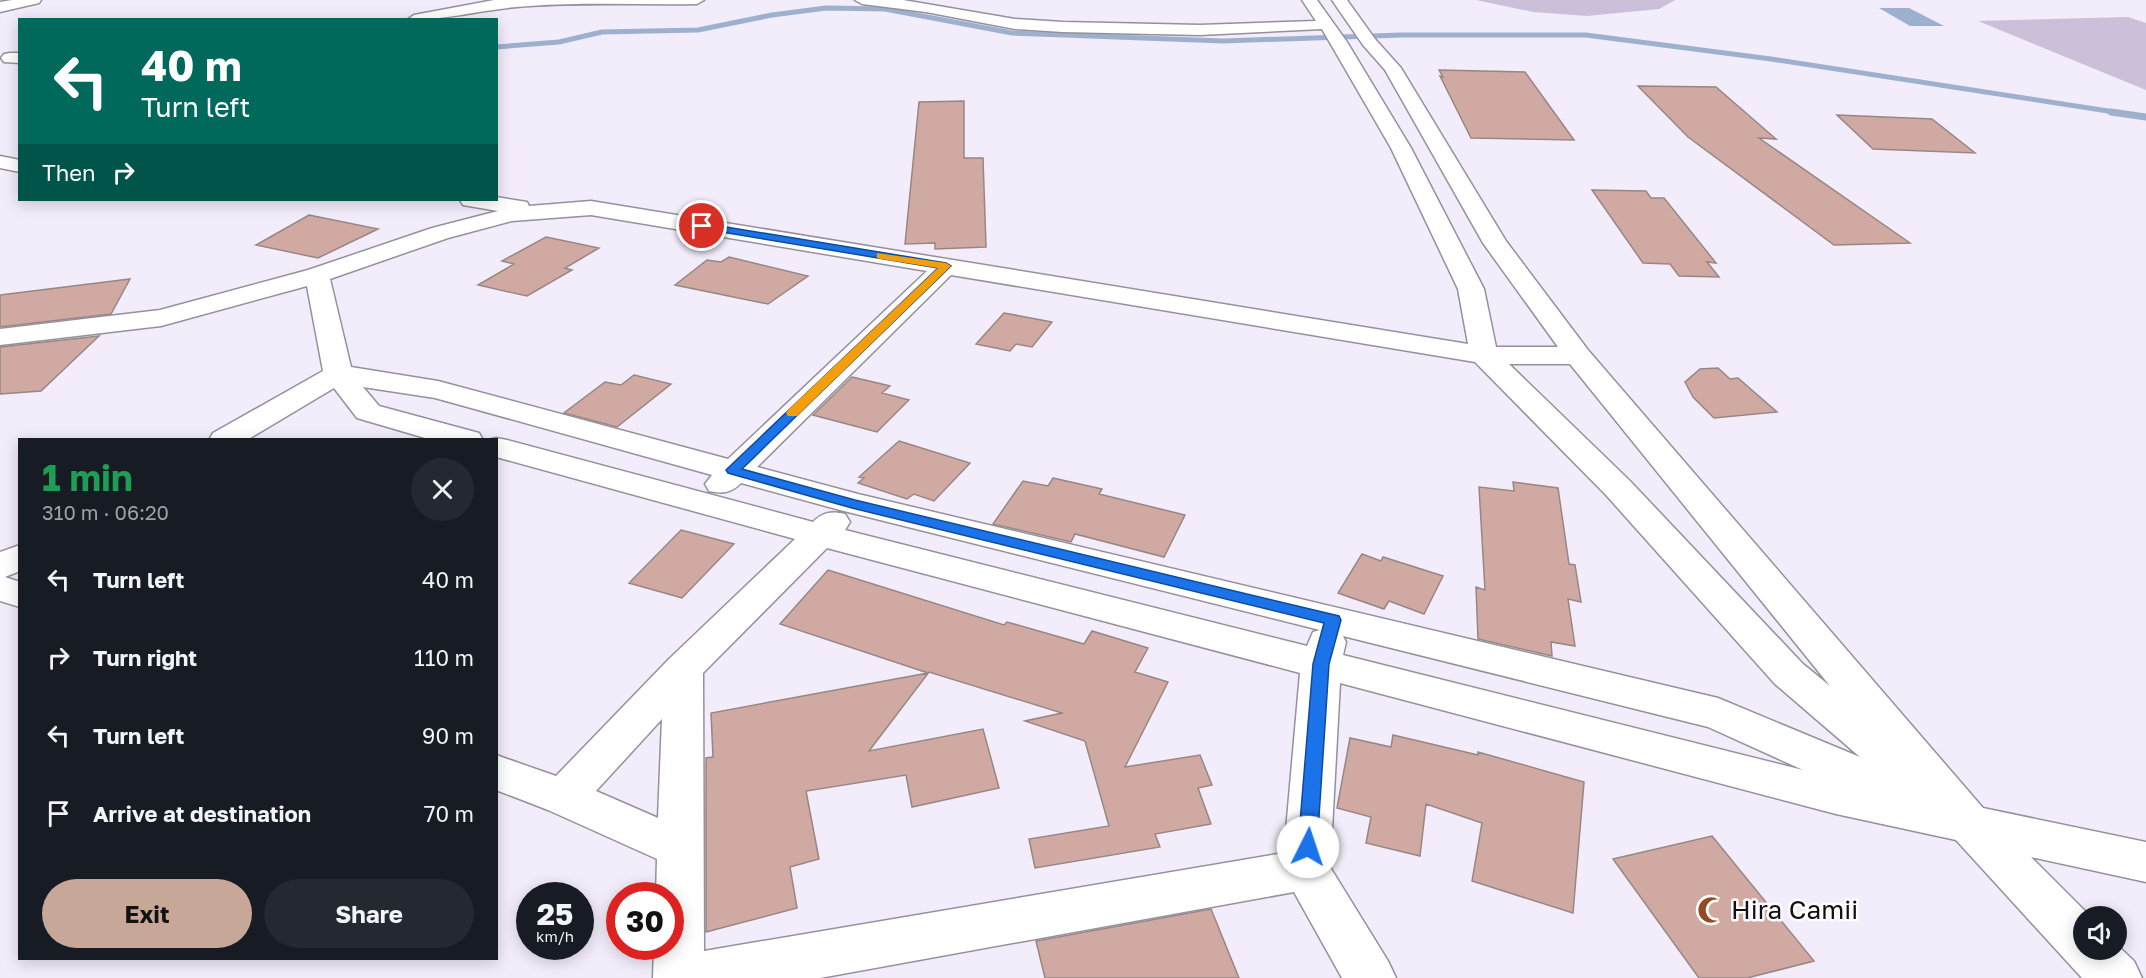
<!DOCTYPE html>
<meta charset="utf-8">
<style>
body{margin:0;font-family:"Golos Text",sans-serif;background:#242831;color:#f1f3f6;height:100vh;display:flex;flex-direction:column;font-size:22px;white-space:nowrap}
*{box-sizing:border-box;margin:0}
p{font-size:20px;color:#9ea1a6}
.icon{flex:none;width:33px;height:33px;fill:none;stroke:currentColor;stroke-width:2;stroke-linecap:round;stroke-linejoin:round}
.map{position:relative;flex:1;overflow:hidden}
.side{position:absolute;left:18px;top:438px;width:480px;height:522px;display:flex;flex-direction:column;background:#171b24;border-radius:0px;box-shadow:0 3px 15px #0003}
.side>*{flex:none}
.hud{position:absolute;left:18px;top:18px;width:480px;height:183px;border-radius:0px;box-shadow:0 3px 15px #0003;background:#00695c;color:#fff;overflow:hidden}
.controls{position:absolute;left:2073px;top:906px;display:grid;gap:12px}
.controls a{display:grid;place-items:center;width:54px;height:54px;border-radius:50%;background:#171b24;box-shadow:0 3px 15px #0003;font-size:30px}
.speed{position:absolute;left:516px;top:882px;display:flex;gap:12px;font-size:30px;font-weight:700;text-align:center}
.speed>*{display:grid;place-content:center;width:78px;height:78px;border-radius:50%;background:#171b24;box-shadow:0 3px 15px #0003;line-height:1}
.speed small{font-size:15px;font-weight:400}
.speed .limit{border:9px solid #d22;background:#fff;color:#111}
.pin{position:absolute;display:grid;place-items:center;width:51px;height:51px;color:#fff;margin:-26px;border:3px solid #fff;border-radius:50%;box-shadow:0 2px 6px #0007}
.me{position:absolute;width:66px;margin:-33px;rotate:4deg;stroke-linejoin:round;filter:drop-shadow(0 0 4px #0008)}
.turn{display:flex;align-items:center;gap:21px;height:126px;padding:0 24px;font-size:27px}
.turn .icon{width:78px;height:78px;stroke-width:2.5}
.turn b{display:block;font-size:42px;line-height:51px}
.then{display:flex;align-items:center;height:57px;padding:0 24px;background:#0003;gap:12px;font-size:22px}
.round{display:grid;place-items:center;flex:none;width:63px;height:63px;border-radius:32px;background:#242831}
.overview{display:flex;align-items:center;justify-content:space-between;height:102px;padding:0 24px}
h1{font-size:36px;font-weight:700;line-height:45px;color:#1e9e55}
.cta{display:flex;gap:12px;margin-top:auto;padding:12px 24px}
.cta a{flex:1;height:69px;border-radius:36px;background:#c6a798;color:#111;font-size:24px;font-weight:700;line-height:69px;text-align:center}
.cta a+a{background:#242831;color:#f1f3f6}
ul{padding:0;list-style:none}
li{display:flex;align-items:center;gap:18px;height:78px;padding:0 24px}
li div{flex:1}
li b{display:block;font-size:22px}
li em{font-style:normal}
.map>svg:first-child{display:block}
</style>
<div class="map">
<svg width="2146" height="978" viewBox="0 0 2146 978">
<rect width="100%" height="100%" fill="#f3ecfa"/>
<!-- green -->
<path fill="#ccbfda" d="M1476 0H1675L1659 9 1587 16 1533 12Z
M2128 17 2146 23V90L1978 21Z"/>
<!-- water -->
<path fill="#9db1cf" d="M1879 8H1909L1944 26H1910Z"/>
<g fill="none" stroke-linecap="round" stroke-linejoin="round">
<!-- stream-far1 -->
<path stroke="#9db1cf" stroke-width="5" d="M496 47 559 42 602 32 698 30 772 15 826 8 885 9 1012 33 1223 41 1401 35H1586L1771 59 2121 113"/>
<!-- stream -->
<path stroke="#9db1cf" stroke-width="7" d="M2111 112 2146 117"/>
</g>
<!-- building -->
<path fill="#d1a9a3" stroke="#978784" stroke-width="1.5" d="M1439 70 1525 72 1574 140 1471 138 1440 76 1443 77Z
M1638 86 1716 87 1776 139 1759 138 1910 243 1834 245 1688 137Z
M964 101V158H983L986 247 935 249V243L905 244 919 102Z
M1837 115 1932 119 1975 153 1873 149Z
M1592 190 1646 191 1651 198H1664L1716 263 1707 262 1719 277 1679 276 1670 264 1643 263Z
M309 215 378 229 318 258 256 245Z
M546 237 599 248 565 268 572 270 527 296 478 285 514 264 502 261Z
M729 257 808 276 768 304 675 285 707 260 721 262Z
M130 279 111 314 0 327V295Z
M1004 313 1052 322 1032 347 1016 344 1010 351 976 344Z
M99 336 41 391 0 394V347Z
M1718 368 1730 379 1738 378 1777 412 1714 418 1693 397 1685 382 1700 369Z
M634 375 671 384 617 427 564 413 605 382 621 385Z
M852 377 890 386 882 393 909 400 877 432 813 415Z
M899 441 970 463 934 501 914 494 907 499 858 483 864 478 859 477Z
M1053 478 1102 489 1099 494 1185 515 1164 557 1075 534 1071 542 993 524 1023 481 1048 486Z
M1513 482 1558 488 1569 564 1575 565 1581 602 1568 599 1575 646 1551 642 1552 656 1478 639 1476 587 1485 590 1479 487 1514 491Z
M681 530 734 544 682 598 629 583Z
M1362 554 1381 561 1383 557 1443 576 1424 614 1389 601 1384 609 1338 593Z
M828 570 1004 625 1007 622 1084 644 1092 631 1148 648 1135 672 1168 682 1125 767 1200 755 1212 785 1198 788 1211 824 1155 834 1160 847 1035 868 1029 839 1109 826 1085 741 1025 721 1062 713 929 672 869 751 983 729 999 788 912 807 906 775 806 791 819 859 790 867 797 908 706 932V758L713 757 711 713 928 673 780 624Z
M1393 735 1478 755V752L1584 782 1573 913 1472 881 1482 823 1426 804 1420 856 1366 843 1371 817 1337 808 1350 738 1391 747Z
M1712 836 1814 961 1747 978H1699L1613 859Z
M1211 909 1239 978H1045L1036 941Z"/>
<g fill="none" stroke-linecap="round" stroke-linejoin="round">
<defs>
<path id="minor" d="M494 0H704L697 4C642 5 586 2 530 6 488 8 448 20 407 20L414 15Z
M855 0H903L1015 19 1063 22 1200 25 1316 21 1302 0H1317L1347 42 1411 148 1484 289 1496 347H1558L1483 243 1385 70 1363 45 1332 0H1347L1375 39 1401 68 1506 241 1588 350 1983 808 2146 842V882L2031 857 2090 916H2084V950H2116V944L2134 961 2142 978H2082L1956 840 1836 814 1340 683 1330 867 1388 961 1396 978H1342L1294 892 820 978H653L654 946H670V896H656L657 859 548 810 496 790V755L556 776 669 659 795 539 496 457V440H488L496 438 507 440 813 522C823 512 831 511 845 514L850 522 845 530 1307 646 1313 632 1320 630 840 510 741 483C731 493 723 494 709 491L705 484 712 475 435 398 363 387 379 406 479 433 483 440H432L357 418 334 388 247 440H209L213 433 323 371 307 286 161 326 0 345V329L160 310 308 270 432 228 498 211 463 205 460 200H496V197L527 202 529 206 591 201 1468 344 1458 289 1391 148 1322 29 1200 35 1063 32 1015 29 926 12 862 4ZM591 215 927 271 728 459 438 381 351 367 330 279 448 238 512 221ZM951 275 1475 362 1606 495 1775 684 1860 757 1718 698 858 494 757 467ZM1509 364H1570L1830 686 1803 664 1630 481ZM827 548 1300 673 1284 853 704 951 703 673ZM1343 636 1708 727 1803 770 1343 655 1346 642ZM662 719 658 818 596 791Z
M10 53H20V63L4 62 1 58 4 54Z
M0 156 20 160V172L0 168Z
M20 545V571L5 577 20 582V607L0 601V552Z"/>
<path id="major" d="M12 0H41L39 3 0 12V2Z"/>
</defs>
<!-- minor casing -->
<use href="#minor" stroke="#96909d" stroke-width="3"/>
<!-- major casing -->
<use href="#major" stroke="#96909d" stroke-width="3"/>
<!-- minor -->
<use href="#minor" fill="#fff" fill-rule="evenodd"/>
<!-- major -->
<use href="#major" fill="#fff" fill-rule="evenodd"/>
</g>
<!-- route -->
<path fill="#1a73e8" stroke="#114b97" stroke-width="1.5" d="M702 223 946 263 951 266 742 469 855 500 1339 616 1341 620 1329 664 1317 847 1314 852 1308 855 1301 852 1298 847 1313 664 1324 623 852 508 728 473 726 470 728 468 938 268 698 228V224Z"/>
<!-- slow -->
<path fill="#f59e0b" d="M877 253 946 263 951 266 797 416H788L786 413 788 410 938 268 881 259 877 258Z"/>
<!-- icons -->
<defs>
<symbol id="mosque-bare" viewBox="-9 -9 18 18"><path d="M3.5-4.9A6 6 0 1 0 3.5 4.9A5 5 0 1 1 3.5-4.9Z" fill="#924b24" stroke="#fff" stroke-width="2.5" paint-order="stroke"/></symbol>
</defs>
<g fill-rule="evenodd">
<use href="#mosque-bare" x="1692" y="891" width="38" height="38"/>
</g>
<g text-anchor="middle" stroke-width="5" stroke-linejoin="round" paint-order="stroke">
<!-- near-poi labels -->
<g font-size="26" fill="#110f14" stroke="#fff" text-anchor="start">
<text x="1731" y="919">Hira Camii</text>
</g>
</g>
</svg>
<div class="controls">
<a><svg class="icon" aria-label="sound" viewBox="0 0 24 24"><path d="M4 9h4l5-4v14l-5-4H4zM17 9q2 3 0 6"/></svg></a>
</div>
<div class="speed"><div>25<small>km/h</small></div><div class="limit">30</div></div>
<div class="pin" style="left:702px;top:226px;background:#d93025"><svg class="icon" aria-label="arrive" viewBox="0 0 24 24"><path d="M6 21V4h12l-3 4 3 4H6"/></svg></div>
<svg class="me" style="left:1308px;top:847px" viewBox="-20 -20 40 40"><circle r="19" fill="#fff"/><path d="M0-13L10 11 0 6-10 11z" fill="#1a73e8"/></svg>
<div class="hud">
<div class="turn"><svg class="icon" aria-label="left" viewBox="0 0 24 24"><path d="M17 20v-9H6M10 6l-5 5 5 5"/></svg><div><b>40 m</b>Turn left</div></div>
<div class="then">Then<svg class="icon" aria-label="right" viewBox="0 0 24 24"><path d="M7 20v-9h11M14 6l5 5-5 5"/></svg></div>
</div>
<section class="side">
<div class="overview"><div><h1>1 min</h1><p>310 m · 06:20</p></div><a class="round"><svg class="icon" aria-label="close" viewBox="0 0 24 24"><path d="M6 6l12 12M18 6L6 18"/></svg></a></div>
<ul>
<li><svg class="icon" aria-label="left" viewBox="0 0 24 24"><path d="M17 20v-9H6M10 6l-5 5 5 5"/></svg><div><b>Turn left</b></div><em>40 m</em></li>
<li><svg class="icon" aria-label="right" viewBox="0 0 24 24"><path d="M7 20v-9h11M14 6l5 5-5 5"/></svg><div><b>Turn right</b></div><em>110 m</em></li>
<li><svg class="icon" aria-label="left" viewBox="0 0 24 24"><path d="M17 20v-9H6M10 6l-5 5 5 5"/></svg><div><b>Turn left</b></div><em>90 m</em></li>
<li><svg class="icon" aria-label="arrive" viewBox="0 0 24 24"><path d="M6 21V4h12l-3 4 3 4H6"/></svg><div><b>Arrive at destination</b></div><em>70 m</em></li>
</ul>
<div class="cta"><a>Exit</a><a>Share</a></div>
</section>
</div>
